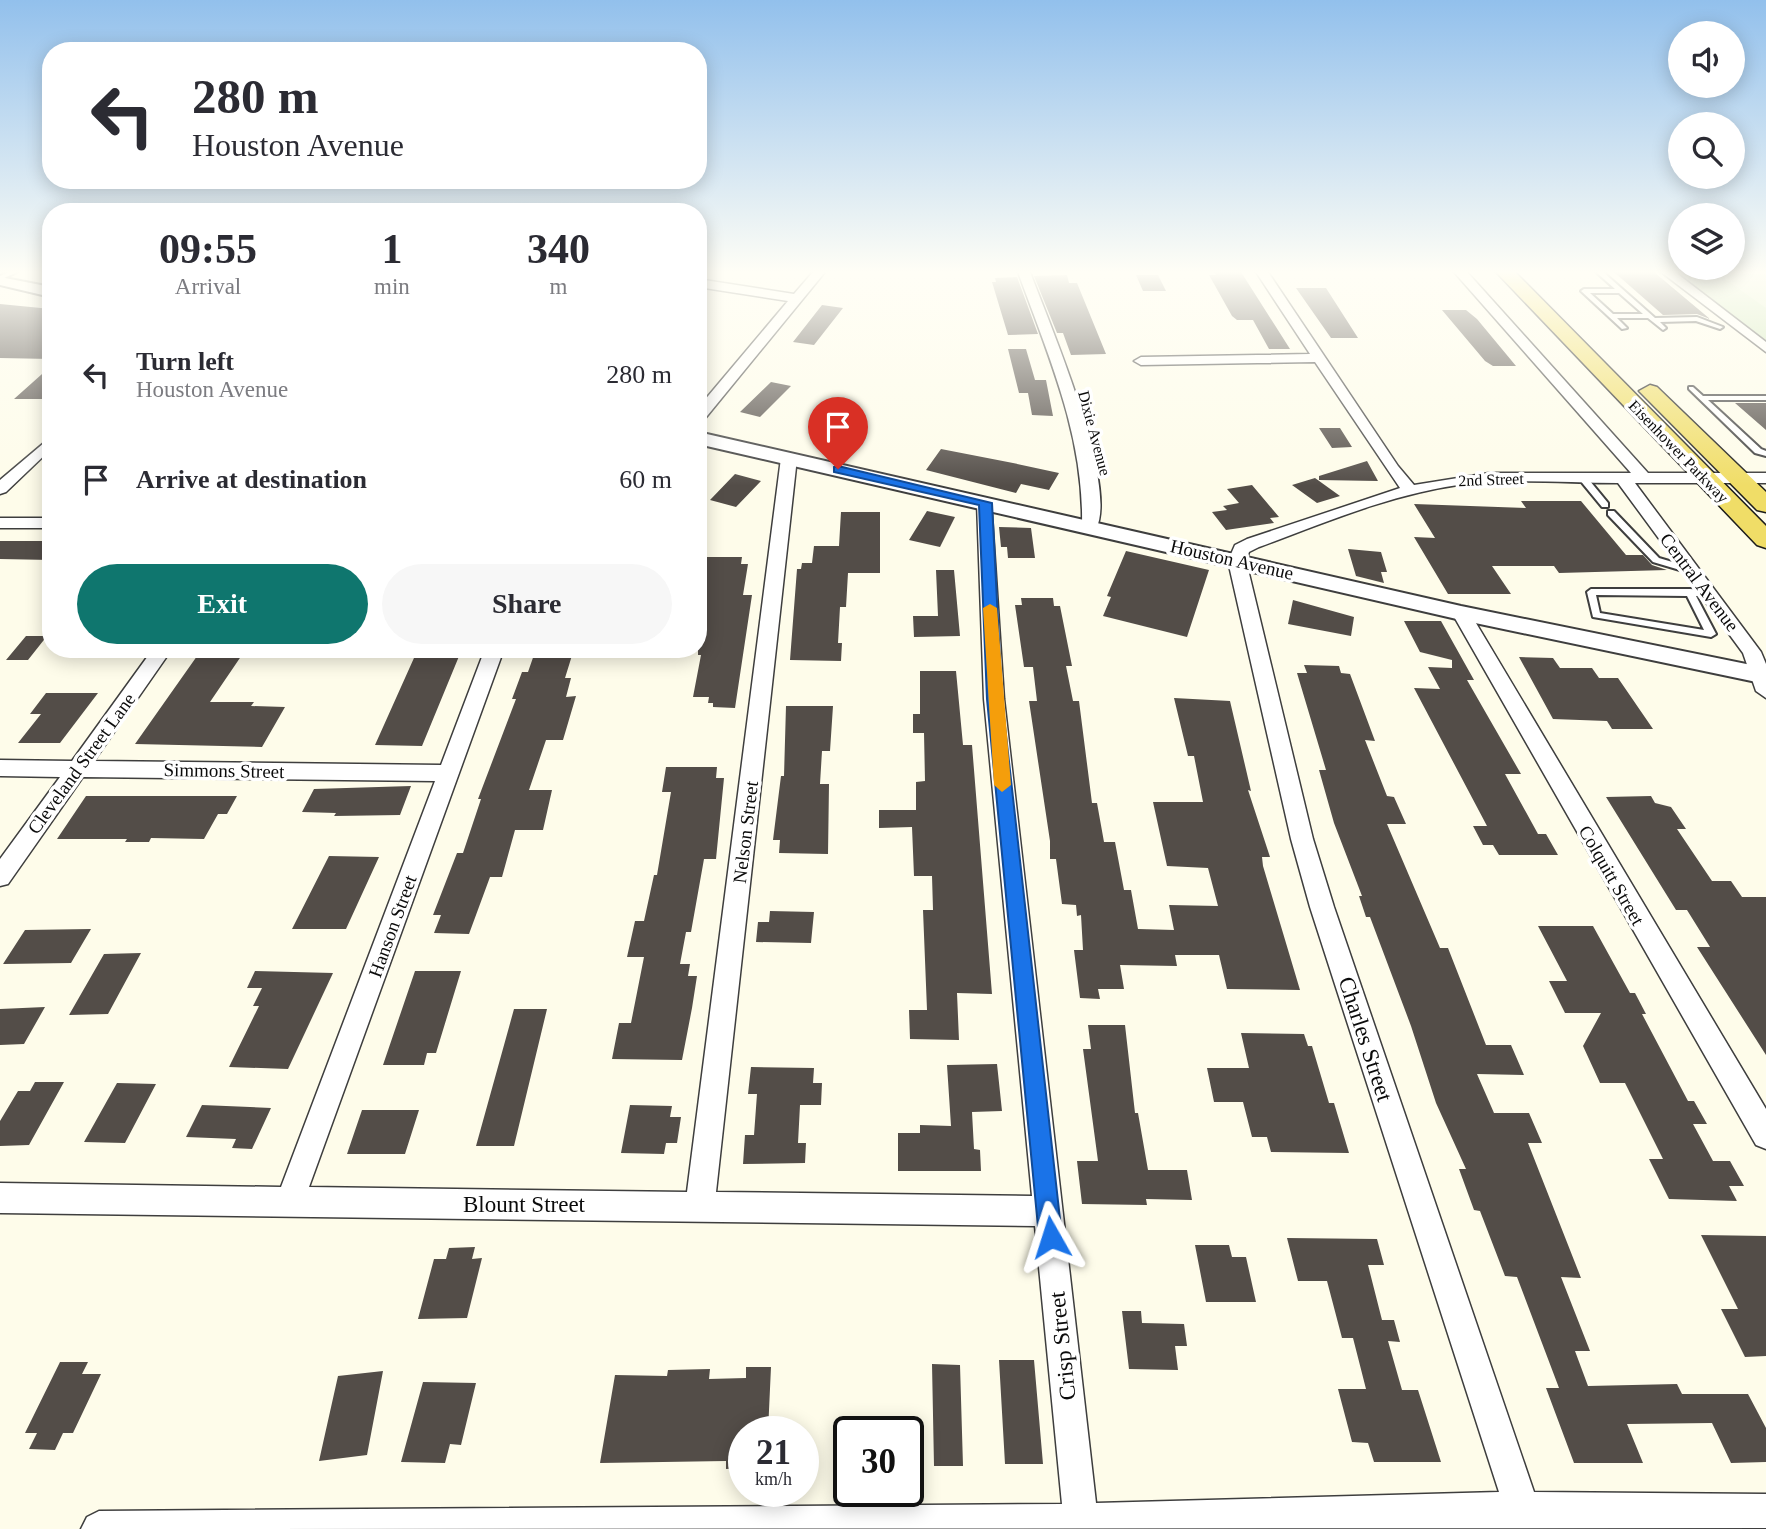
<!DOCTYPE html>
<style>
body{margin:0;font-family:"Times New Roman",serif;background:#f7f7f7;color:#2b2b33;height:100vh;display:flex;flex-direction:column;font-size:26px;white-space:nowrap}
*{box-sizing:border-box;margin:0}
p{font-size:23px;color:#7c7c81}
.icon{flex:none;width:38px;height:38px;fill:none;stroke:currentColor;stroke-width:2;stroke-linecap:round;stroke-linejoin:round}
.map{position:relative;flex:1;overflow:hidden}
.sheet{position:absolute;left:42px;top:203px;width:665px;height:455px;display:flex;flex-direction:column;background:#fff;border-radius:28px;box-shadow:0 4px 18px #0003}
.sheet>*{flex:none}
.hud{position:absolute;left:42px;top:42px;width:665px;height:147px;border-radius:28px;box-shadow:0 4px 18px #0003;background:#fff;color:#2b2b33;overflow:hidden}
.tools{position:absolute;left:1668px;top:21px;display:grid;gap:14px}
.tools a{display:grid;place-items:center;width:77px;height:77px;border-radius:50%;background:#fff;box-shadow:0 4px 18px #0003;font-size:35px}
.speed{position:absolute;left:728px;top:1416px;display:flex;gap:14px;font-size:35px;font-weight:700;text-align:center}
.speed>*{display:grid;place-content:center;width:91px;height:91px;border-radius:50%;background:#fff;box-shadow:0 4px 18px #0003;line-height:1}
.speed small{font-size:18px;font-weight:400}
.speed .limit{border:4px solid #111;border-radius:10px;background:#fff;color:#111}
.pin{position:absolute;display:grid;place-items:center;width:60px;height:60px;color:#fff;margin:-72px -30px;border-radius:50% 50% 50% 0;rotate:-45deg;box-shadow:0 0 7px #0007}
.pin .icon{rotate:45deg}
.me{position:absolute;width:77px;margin:-38px;rotate:354deg;stroke-linejoin:round;filter:drop-shadow(0 0 5px #0008)}
.turn{display:flex;align-items:center;gap:24px;height:147px;padding:0 35px;font-size:32px}
.turn .icon{width:91px;height:91px;stroke-width:2.5}
.turn b{display:block;font-size:49px;line-height:60px}
.eta{display:flex;justify-content:space-evenly;align-items:center;height:119px;text-align:center}
.eta b{font-size:42px;font-weight:700;line-height:49px}
.cta{display:flex;gap:14px;margin-top:auto;padding:14px 35px}
.cta a{flex:1;height:80px;border-radius:42px;background:#0f766e;color:#fff;font-size:28px;font-weight:700;line-height:80px;text-align:center}
.cta a+a{background:#f7f7f7;color:#2b2b33}
ul{padding:0;list-style:none}
li{display:flex;align-items:center;gap:21px;height:105px;padding:0 35px}
li div{flex:1}
li b{display:block;font-size:26px}
li em{font-style:normal}
.map>svg:first-child{display:block}
</style>
<div class="map">
<svg width="1766" height="1529" viewBox="0 0 1766 1529">
<rect width="100%" height="100%" fill="#fefcea"/>
<!-- green -->
<path fill="#cae5b6" d="M1673 272H1766V345Z"/>
<!-- pitch -->
<path fill="#dcedc7" d="M1715 272H1766V308Z"/>
<!-- building -->
<path fill="#534d48" d="M1214 272H1241L1290 349H1269L1253 320H1237L1232 316 1209 275H1216Z
M1614 272H1654L1710 319 1697 314 1663 315Z
M1067 275 1069 283H1077L1106 354 1071 355 1063 333H1057L1034 276Z
M1136 275H1158L1166 291H1143Z
M1017 277 1027 304 1038 334 1008 335 992 282H996L995 278Z
M1296 288H1326L1358 338H1331Z
M0 304 51 309V359L0 358Z
M822 305 843 308 814 345 793 342Z
M1442 310H1466L1477 319 1516 366H1493L1485 361Z
M1008 349H1026L1035 380H1046L1053 416 1032 415 1028 393H1019Z
M51 366V399H14Z
M771 382 791 386 760 417 740 412Z
M1735 403H1766V430Z
M1319 428H1340L1352 447 1332 448Z
M941 449 1013 463 1059 473 1049 490 1021 484 1016 493 926 470Z
M1367 461 1378 481 1319 480V476Z
M735 474 761 481 736 507 710 500Z
M1315 478 1340 496 1317 503 1292 485Z
M1252 485 1279 517 1270 518 1274 523 1226 530 1212 512 1227 510 1223 506 1239 503 1227 489Z
M1521 501H1581L1626 555H1643L1652 565 1667 570 1559 573 1554 566H1492L1511 594H1448L1414 537 1435 538 1414 504 1526 508Z
M927 511 955 517 940 547 909 540Z
M841 512H880V573H848L846 607H840L838 643H842L841 661 790 660 797 569H801L802 563H812L814 546H839Z
M999 527 1031 528 1035 558H1008L1007 547H1001Z
M0 541H51V560L0 559Z
M1348 549 1381 552 1387 572H1381L1384 583 1356 576Z
M1126 551 1209 570 1187 637 1103 616 1111 597 1107 596Z
M698 557H742L741 564H748L743 595H752L735 708 713 707V703H708L709 697H693L701 655H698Z
M936 570H954L960 636 914 637 913 616H938Z
M1021 598H1053L1054 606H1060L1072 666H1066L1073 701H1079L1092 803H1097L1104 842H1115L1124 890H1131L1138 929 1174 930 1169 905 1218 906 1208 868 1167 866 1153 802H1203L1194 756H1188L1174 698 1230 701 1251 791 1248 790 1270 857H1262L1263 866 1300 990 1227 989 1219 955H1175L1177 966 1120 965 1124 989H1098L1100 999 1080 998 1074 950H1083L1081 915 1077 916 1076 905 1062 904 1056 859H1050V841L1029 701H1037L1033 667H1024L1015 605H1022Z
M1293 600 1354 617 1351 636 1288 624Z
M1404 621H1441L1474 680H1467L1521 774H1505L1538 834H1546L1558 855H1499L1493 845H1483L1473 826H1487L1414 688 1440 689 1428 667 1452 668V660L1420 652Z
M26 636H47L28 660H6Z
M202 649H246L210 702H254L251 706 285 707 262 747 135 744Z
M418 649H462L422 746 375 745Z
M536 649H574L565 678H571L566 697 576 696 563 740H546L529 790H552L543 830H515L502 877H490L469 934 434 933 441 915H433L457 853H463L481 799H478L516 699H512L522 672H528Z
M1519 657 1553 658 1560 668H1592L1599 678H1618L1653 729H1612L1607 721 1553 719Z
M1304 665 1339 666 1341 673 1350 674 1375 741 1365 740 1387 796 1394 797 1406 824H1387L1440 948H1448L1486 1045H1511L1524 1075 1477 1074 1494 1113H1529L1542 1143H1528L1581 1278 1561 1277 1590 1351H1575L1588 1386 1677 1384 1682 1394H1748L1766 1428V1462L1731 1463 1712 1423 1627 1424 1643 1463H1574L1546 1388H1559L1517 1277 1505 1276 1480 1211 1474 1210 1459 1169H1466L1436 1103 1411 1026 1370 917H1366L1359 896H1362L1334 823 1319 770H1326L1297 673H1307Z
M920 671H956L963 745H972L992 994 957 993 959 1040 910 1039 909 1010H927L923 910H933L932 876H914L912 827 879 828V810H916V782L925 781 924 733H913V714H920Z
M46 693H98L60 743H18L41 714H30Z
M786 706H833L830 751H822L820 784H829L828 854 779 853 780 840H773L781 776H784Z
M666 767H717L716 778H724L716 859H704L691 932H686L680 964H690L688 976H697L692 1008 682 1060 612 1059 619 1023H631L644 957H627L635 921H644L654 875H657L671 792H662Z
M411 786 400 815 334 816 336 813 302 812 314 789Z
M86 796H237L227 814H218L204 839 151 838 149 842H125L127 839H57Z
M1651 796 1655 803 1671 807 1686 829H1677L1712 881H1731L1742 897H1766V1055L1697 947H1710L1687 910H1676L1606 797Z
M329 856 379 857 346 929H292Z
M770 911 814 912 811 943 756 942 758 922H769Z
M1538 926H1593L1630 993H1635L1646 1014H1642L1688 1101H1694L1707 1124H1693L1713 1161H1730L1744 1186H1729L1737 1201 1669 1199 1649 1159H1663L1625 1083H1600L1583 1046 1601 1013H1565L1549 981H1567Z
M91 929 71 963 3 964 25 930Z
M141 953 108 1014 69 1015 104 954Z
M255 971 333 973 288 1069 229 1067 259 1006H253L262 988H247Z
M415 971H461L436 1053H427L424 1065H383Z
M45 1007 24 1044 0 1045V1009Z
M514 1009H547L514 1146H476Z
M1088 1025H1125L1135 1113H1138L1148 1170H1187L1192 1200 1146 1199 1147 1205 1082 1204 1077 1161H1098L1083 1049H1091Z
M1241 1033 1304 1034 1308 1046H1312L1329 1103H1334L1349 1153 1271 1152 1267 1137H1252L1243 1102H1214L1207 1068H1249Z
M997 1064 1002 1111 972 1112 974 1149 980 1150 981 1171H898V1133H920V1125L951 1126 947 1065Z
M751 1067 814 1068 813 1083H822L821 1105H800L798 1143H806L805 1163 743 1164 745 1135H754L757 1094H748Z
M35 1082H64L29 1145 0 1146V1121L18 1091H30Z
M117 1083 156 1084 125 1143 84 1142Z
M202 1105 271 1108 252 1149 232 1148 236 1139 186 1137Z
M630 1105 672 1106 670 1117H681L677 1143H666L664 1154 621 1153Z
M362 1110H419L405 1154H347Z
M1701 1235 1766 1236V1356L1745 1357 1721 1309H1738Z
M1287 1238 1377 1239 1384 1265H1368L1382 1320H1394L1400 1342 1388 1341 1402 1390H1418L1441 1462H1374L1368 1443 1352 1442 1338 1389H1366L1353 1338H1342L1327 1281H1298Z
M1195 1245H1229L1232 1257H1246L1256 1302H1206Z
M475 1247 472 1259 482 1258 467 1318 418 1319 434 1259H446L449 1248Z
M1122 1311H1141L1142 1323 1184 1324 1187 1346H1175L1178 1370 1129 1369Z
M999 1360H1034L1043 1464H1005Z
M60 1362H88L82 1374H101L73 1433H63L55 1450 29 1449 37 1433H25Z
M932 1364 960 1365 963 1466H934Z
M746 1367H771L768 1432H744V1468L726 1469V1461L600 1463 615 1375 667 1376 668 1370 710 1369 709 1379 746 1378Z
M383 1371 367 1455 319 1461 338 1376Z
M423 1382 476 1383 461 1445 450 1444 445 1463 401 1462Z"/>
<g fill="none" stroke-linecap="round" stroke-linejoin="round">
<defs>
<path id="service" d="M9 272H17L0 280V276Z
M1596 272H1603L1655 318 1697 317 1723 327 1720 329 1696 321 1660 322 1666 328 1663 330 1648 318H1617L1627 328 1622 329 1581 291 1584 289H1615ZM1590 293H1619L1643 314H1613Z
M1689 387H1693L1703 396H1766V400H1708L1761 449 1766 451V456L1755 453 1689 389Z
M1579 475H1585L1608 503V507H1602L1579 479Z
M1608 511H1614L1659 558 1696 569V573H1690L1653 562 1608 515Z
M1591 589H1690L1711 591V595L1696 596 1716 634 1711 637 1593 617 1587 592ZM1596 595 1687 596 1704 630 1600 613Z"/>
<path id="minor" d="M813 272H825L703 421 698 422V408L788 301 698 287V279L794 294Z
M1018 272H1030C1048 320 1119 485 1096 529L1090 530 1082 525C1084 435 1048 355 1018 272Z
M1256 272H1268L1398 466 1414 485 1489 473H1631L1454 272H1467L1648 473H1766V483H1635L1761 652 1766 664V698L1756 691 1743 653 1618 483C1566 483 1511 478 1458 485 1389 495 1324 523 1259 547L1249 552 1246 561 1313 839 1334 907 1534 1492 1766 1494V1528L81 1529 87 1517 99 1511 1062 1504 1035 1226 0 1213V1183L281 1187 435 781 83 777 8 884 0 886V859L60 777 0 776V760L72 761 153 649H172L94 761 441 765 485 649H504L309 1187 687 1192 781 458 789 453 797 458 716 1192 1032 1196 984 699 977 503 985 498 991 500 1004 699 1096 1503 1499 1492 1310 907 1291 839 1228 561 1235 545 1247 539 1400 488 1315 362 1141 365 1134 361 1141 357 1310 354Z
M1661 272H1675L1766 342V352Z
M51 437V449L6 492 0 494V480Z
M0 518H51V528H0Z
M1461 607 1470 613 1766 1109V1149L1756 1145 1452 613Z"/>
<path id="tertiary" d="M0 277 51 287V297L0 285Z
M698 432 1461 606 1766 668V684L1461 620 698 444Z"/>
<path id="primary" d="M1496 272H1515L1766 526V548L1757 545Z
M1650 385 1657 387 1766 492V512L1757 510 1643 395 1639 391Z"/>
</defs>
<!-- service casing -->
<use href="#service" stroke="#3e3e3e" stroke-width="4"/>
<!-- minor casing -->
<use href="#minor" stroke="#3e3e3e" stroke-width="3"/>
<!-- tertiary casing -->
<use href="#tertiary" stroke="#3e3e3e" stroke-width="4"/>
<!-- primary casing -->
<use href="#primary" stroke="#1c1c1c" stroke-width="3"/>
<!-- service -->
<use href="#service" fill="#fff" fill-rule="evenodd"/>
<!-- minor -->
<use href="#minor" fill="#fff" fill-rule="evenodd"/>
<!-- tertiary -->
<use href="#tertiary" fill="#fff" fill-rule="evenodd"/>
<!-- primary -->
<use href="#primary" fill="#f0dd67" fill-rule="evenodd"/>
</g>
<!-- sky -->
<linearGradient id="sky" x2="0" y2="1"><stop stop-color="#92c0ec"/><stop offset="0.56" stop-color="#fffef6"/><stop offset="1" stop-color="#fffef6" stop-opacity="0"/></linearGradient>
<rect width="1766" height="486" fill="url(#sky)"/>
<!-- route -->
<path fill="#1a73e8" stroke="#114b97" stroke-width="2" d="M838 466 992 503 1002 699 1062 1237 1059 1245 1051 1248 1043 1245 1039 1237 987 699 979 505 834 472V467Z"/>
<!-- slow -->
<path fill="#f59e0b" d="M990 604 997 608 1011 785 1002 792 994 785 983 608Z"/>
<g text-anchor="middle" stroke-width="7" stroke-linejoin="round" paint-order="stroke">
<!-- far-street labels -->
<g font-size="16" fill="#0b0b0b" stroke="#fff">
<text transform="translate(1095 433) rotate(75)" y="6">Dixie Avenue</text>
<text transform="translate(1679 451) rotate(46)" y="6">Eisenhower Parkway</text>
<text transform="translate(1491 479) rotate(-2)" y="6">2nd Street</text>
</g>
<!-- street labels -->
<g font-size="19" fill="#0b0b0b" stroke="#fff">
<text transform="translate(1232 559) rotate(13)" y="7">Houston Avenue</text>
<text transform="translate(1700 582) rotate(53)" y="7">Central Avenue</text>
<text transform="translate(81 763) rotate(-54)" y="7">Cleveland Street Lane</text>
<text transform="translate(224 770) rotate(1)" y="7">Simmons Street</text>
<text transform="translate(745 832) rotate(-83)" y="7">Nelson Street</text>
<text transform="translate(1612 875) rotate(60)" y="7">Colquitt Street</text>
<text transform="translate(392 926) rotate(-70)" y="7">Hanson Street</text>
</g>
<!-- near-street labels -->
<g font-size="23" fill="#0b0b0b" stroke="#fff">
<text transform="translate(1366 1039) rotate(72)" y="8">Charles Street</text>
<text x="524" y="1212">Blount Street</text>
<text transform="translate(1062 1346) rotate(-96)" y="8">Crisp Street</text>
</g>
</g>
</svg>
<div class="tools">
<a><svg class="icon" aria-label="sound" viewBox="0 0 24 24"><path d="M4 9h4l5-4v14l-5-4H4zM17 9q2 3 0 6"/></svg></a>
<a><svg class="icon" aria-label="search" viewBox="0 0 24 24"><circle cx="10" cy="10" r="6"/><path d="M15 15l6 6"/></svg></a>
<a><svg class="icon" aria-label="layers" viewBox="0 0 24 24"><path d="M12 4l9 5-9 5-9-5zM3 14l9 5 9-5"/></svg></a>
</div>
<div class="speed"><div>21<small>km/h</small></div><div class="limit">30</div></div>
<div class="pin" style="left:838px;top:469px;background:#d93025"><svg class="icon" aria-label="arrive" viewBox="0 0 24 24"><path d="M6 21V4h12l-3 4 3 4H6"/></svg></div>
<svg class="me" style="left:1051px;top:1237px" viewBox="-20 -20 40 40"><path d="M0-17L14 15 0 8-14 15z" fill="#1a73e8" stroke="#fff" stroke-width="4"/></svg>
<div class="hud">
<div class="turn"><svg class="icon" aria-label="left" viewBox="0 0 24 24"><path d="M17 20v-9H6M10 6l-5 5 5 5"/></svg><div><b>280 m</b>Houston Avenue</div></div>
</div>
<section class="sheet">
<div class="eta">
<div><b>09:55</b><p>Arrival</p></div>
<div><b>1</b><p>min</p></div>
<div><b>340</b><p>m</p></div>
</div>
<ul>
<li><svg class="icon" aria-label="left" viewBox="0 0 24 24"><path d="M17 20v-9H6M10 6l-5 5 5 5"/></svg><div><b>Turn left</b><p>Houston Avenue</p></div><em>280 m</em></li>
<li><svg class="icon" aria-label="arrive" viewBox="0 0 24 24"><path d="M6 21V4h12l-3 4 3 4H6"/></svg><div><b>Arrive at destination</b></div><em>60 m</em></li>
</ul>
<div class="cta"><a>Exit</a><a>Share</a></div>
</section>
</div>
